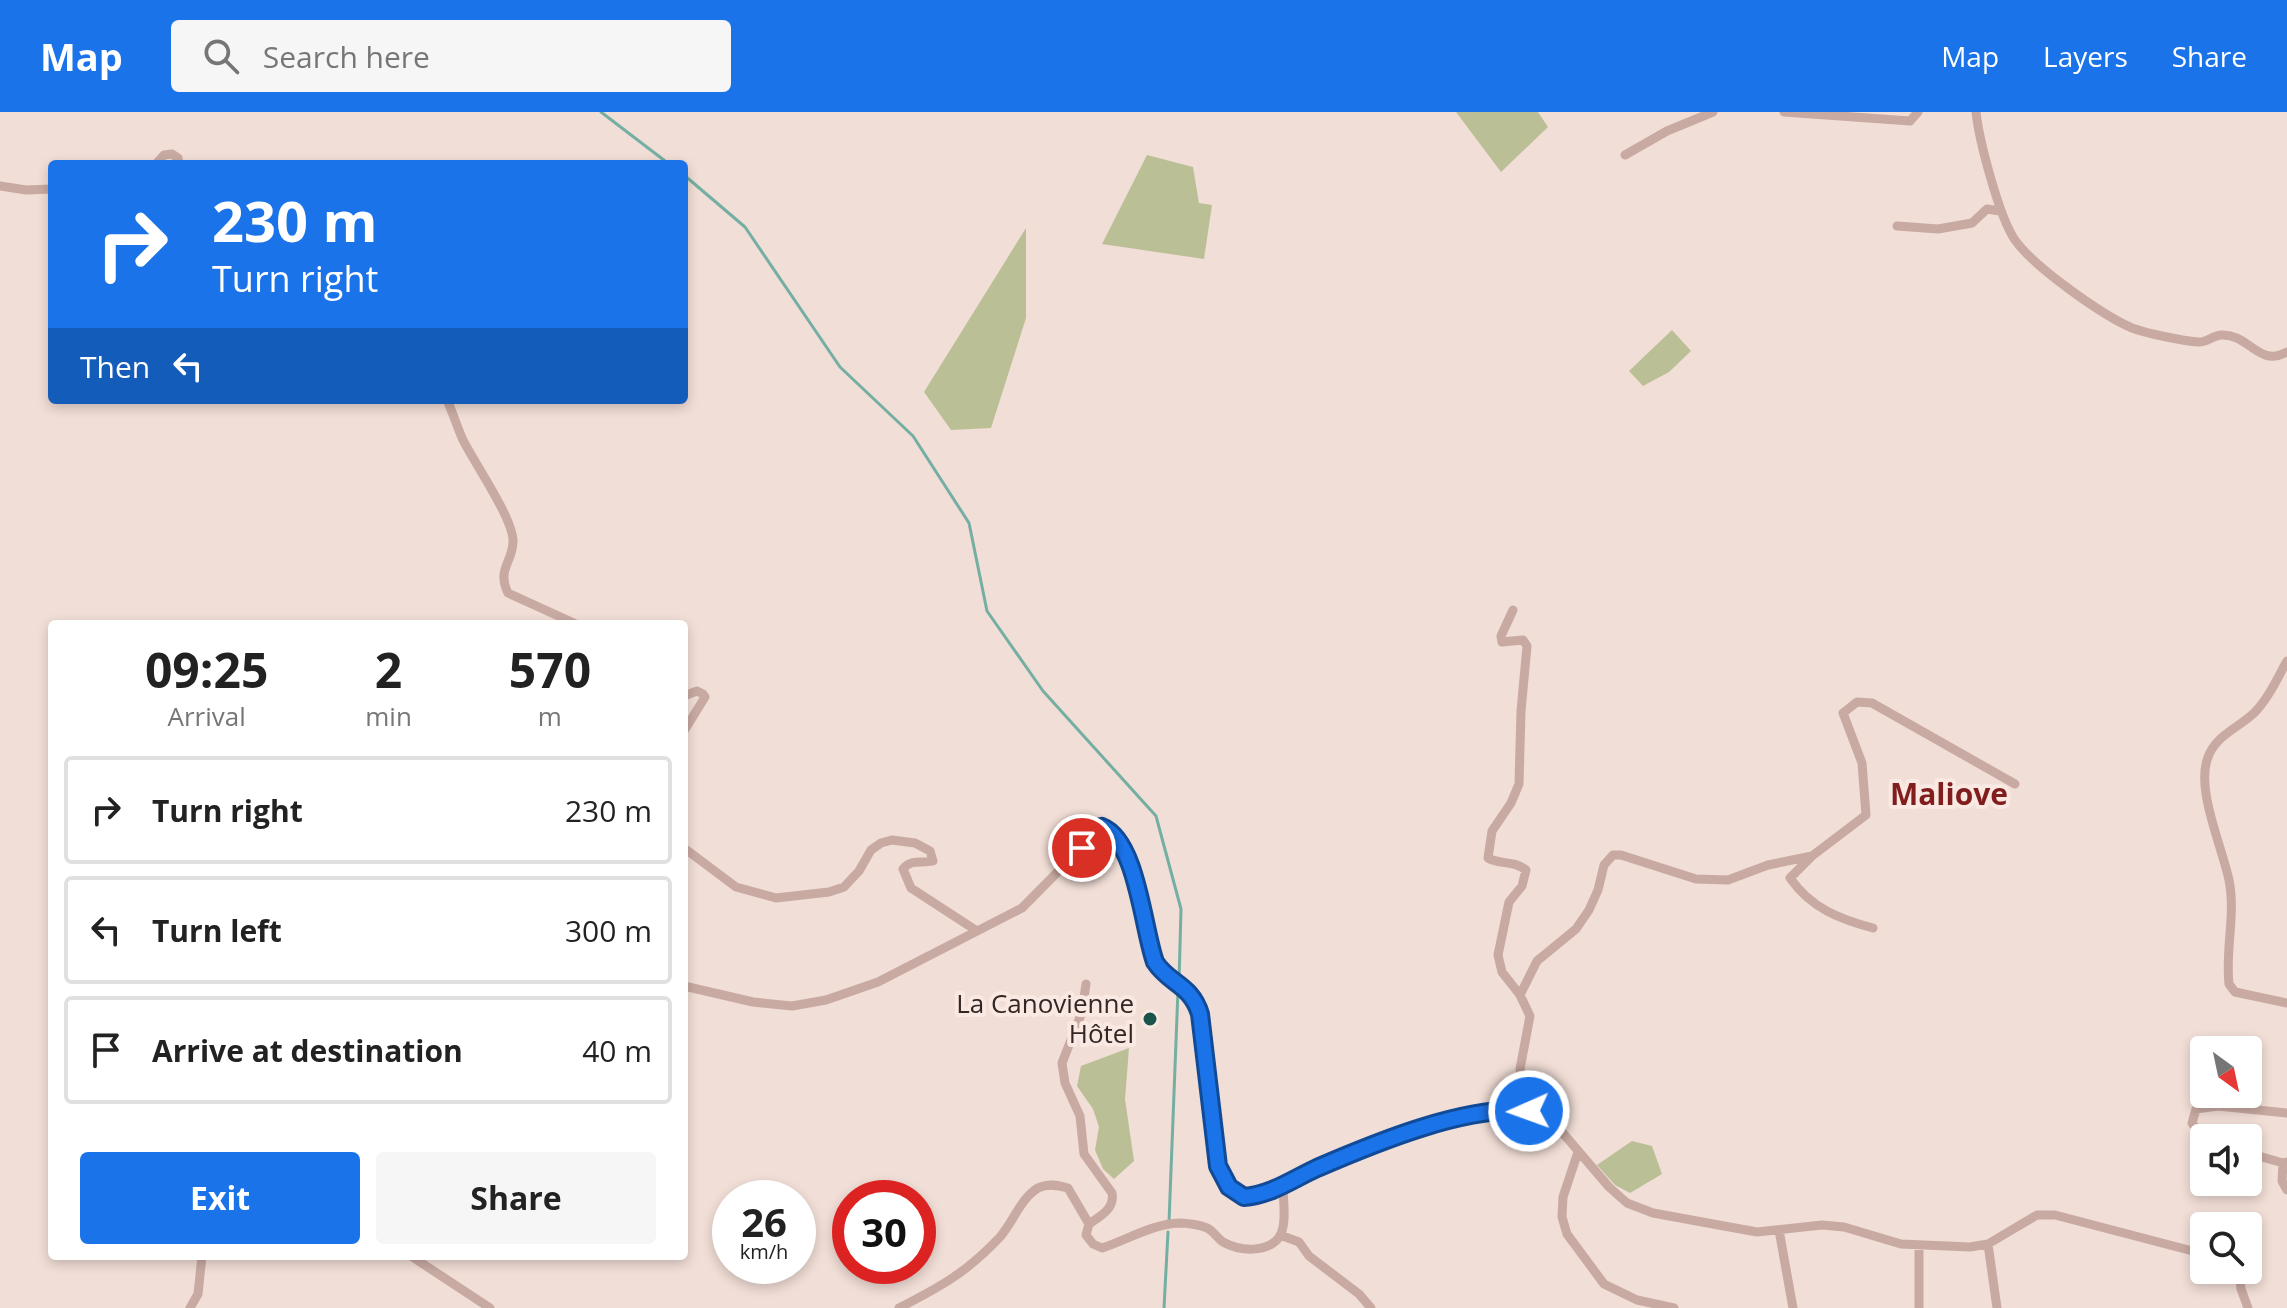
<!DOCTYPE html>
<meta charset="utf-8">
<style>
body{margin:0;font-family:"Open Sans",sans-serif;background:#f6f6f6;color:#222;height:100vh;display:flex;flex-direction:column;font-size:30px;white-space:nowrap}
*{box-sizing:border-box;margin:0}
p{font-size:26px;color:#767676}
.icon{flex:none;width:44px;height:44px;fill:none;stroke:currentColor;stroke-width:2;stroke-linecap:round;stroke-linejoin:round}
.map{position:relative;flex:1;overflow:hidden}
.details{position:absolute;left:48px;top:508px;width:640px;height:640px;display:flex;flex-direction:column;background:#fff;border-radius:8px;box-shadow:0 4px 12px #0003}
.details>*{flex:none}
.hud{position:absolute;left:48px;top:48px;width:640px;height:244px;border-radius:8px;box-shadow:0 4px 12px #0003;background:#1a73e8;color:#fff;overflow:hidden}
.needle{width:52px;rotate:147deg}
.controls{position:absolute;left:2190px;top:924px;display:grid;gap:16px}
.controls a{display:grid;place-items:center;width:72px;height:72px;border-radius:8px;background:#fff;box-shadow:0 4px 12px #0003;font-size:40px}
.speed{position:absolute;left:712px;top:1068px;display:flex;gap:16px;font-size:40px;font-weight:700;text-align:center}
.speed>*{display:grid;place-content:center;width:104px;height:104px;border-radius:50%;background:#fff;box-shadow:0 4px 12px #0003;line-height:1}
.speed small{font-size:20px;font-weight:400}
.speed .limit{border:12px solid #d22;background:#fff;color:#111}
.pin{position:absolute;display:grid;place-items:center;width:68px;height:68px;color:#fff;margin:-34px;border:4px solid #fff;border-radius:50%;box-shadow:0 2px 8px #0007}
.me{position:absolute;width:88px;margin:-44px;rotate:268deg;stroke-linejoin:round;filter:drop-shadow(0 0 6px #0008)}
.turn{display:flex;align-items:center;gap:28px;height:168px;padding:0 32px;font-size:36px}
.turn .icon{width:104px;height:104px;stroke-width:2.5}
.turn b{display:block;font-size:56px;line-height:68px}
.then{display:flex;align-items:center;height:76px;padding:0 32px;background:#0003;gap:16px;font-size:30px}
.eta{display:flex;justify-content:space-evenly;align-items:center;height:136px;text-align:center}
.eta b{font-size:48px;font-weight:700;line-height:56px}
.action{display:flex;gap:16px;margin-top:auto;padding:16px 32px}
.action a{flex:1;height:92px;border-radius:8px;background:#1a73e8;color:#fff;font-size:32px;font-weight:700;line-height:92px;text-align:center}
.action a+a{background:#f6f6f6;color:#222}
ul{padding:0;list-style:none}
li{display:flex;align-items:center;gap:24px;height:108px;margin:0 16px 12px;padding:0 16px;border:4px solid #e0e0e0;border-radius:8px}
li div{flex:1}
li b{display:block;font-size:30px}
li em{font-style:normal}
header{display:flex;align-items:center;gap:48px;box-sizing:border-box;height:112px;padding:0 40px;background:#1a73e8;color:#fff}
header strong{font-size:38px}
nav{display:flex;gap:44px;margin-inline-start:auto;font-size:28px}
.search{width:560px;height:72px;background:#f6f6f6;display:flex;align-items:center;gap:20px;box-sizing:border-box;padding:0 28px;border-radius:8px;color:#767676;font-size:30px}
.map>svg:first-child{display:block}
</style>
<header>
<strong>Map</strong>
<div class="search"><svg class="icon" aria-label="search" viewBox="0 0 24 24"><circle cx="10" cy="10" r="6"/><path d="M15 15l6 6"/></svg>Search here</div>
<nav><a>Map</a><a>Layers</a><a>Share</a></nav>
</header>
<div class="map">
<svg width="2287" height="1196" viewBox="0 0 2287 1196">
<rect width="100%" height="100%" fill="#f1ded6"/>
<!-- green -->
<path fill="#bbbf96" d="M1456 0H1538L1548 15 1501 60Z
M1147 43 1193 55 1199 91 1212 93 1204 147 1102 132Z
M1026 116V206L991 316 951 318 924 280Z
M1672 218 1691 239 1669 260 1643 274 1629 259Z
M1129 936 1125 987 1134 1049 1114 1067 1103 1057 1095 1038 1099 1015 1093 997 1077 974 1081 954Z
M1632 1029 1652 1034 1662 1062 1630 1081 1615 1073 1597 1053Z"/>
<g fill="none" stroke-linecap="round" stroke-linejoin="round">
<!-- stream -->
<path stroke="#75aea2" stroke-width="3" d="M601 0 669 52
M684 63 745 115 840 255 913 324 969 411 987 499 1043 579 1156 704 1181 797 1179 870
M1169 1110 1178 878
M1164 1196 1168 1120"/>
<!-- minor -->
<path stroke="#c8aaa2" stroke-width="9" d="M1784 0 1910 9 1918 0
M1976 0C1979 28 1999 105 2015 128 2034 155 2102 203 2132 216 2145 221 2183 229 2198 230 2206 231 2212 224 2221 223 2249 221 2258 256 2287 240
M1625 43 1667 19 1713 0
M156 52 164 43 172 42 178 46 179 52
M0 74 26 78 52 77
M1897 114 1938 117 1972 111 1987 97 2000 99
M447 288C453 301 457 315 463 328 475 352 512 405 513 428 514 449 496 457 508 481L576 512
M1513 498 1501 524 1502 530 1523 528 1527 534 1521 599 1519 672 1511 691 1492 719 1488 746C1500 753 1514 748 1526 758L1522 774 1509 790 1498 843 1502 860 1520 883 1530 904 1520 957 1529 999
M2287 549C2277 567 2268 587 2254 601 2237 617 2214 624 2207 648 2197 680 2222 735 2229 768 2236 803 2225 837 2229 872L2235 880 2287 891
M684 584 697 579 703 582 705 585 684 619
M684 736 736 775 776 786 829 780 844 775 859 759 871 738 881 731 892 728 915 731 930 739 933 749C921 752 912 746 903 757L911 776 977 819
M1873 816C1839 807 1811 796 1790 766L1812 744 1866 703 1862 651 1843 601 1857 590 1872 591 2015 672
M1086 872 1082 900 1062 951 1065 971 1080 1004 1084 1042 1112 1081C1115 1097 1100 1104 1089 1112L1086 1123 1093 1132 1102 1136C1127 1128 1152 1112 1179 1111 1187 1111 1202 1113 1209 1117 1215 1121 1217 1126 1223 1130 1239 1139 1268 1142 1280 1124 1287 1111 1283 1088 1283 1074
M684 874 753 890 792 894 826 888 878 870 1022 796 1102 715C1137 728 1143 817 1155 850 1169 872 1191 872 1200 902L1218 1054 1229 1075 1244 1085 1283 1074 1315 1057 1356 1041 1447 1008 1507 997 1529 999 1543 1005 1562 1020 1609 1075 1627 1091 1653 1101 1757 1120 1822 1113 1844 1115 1901 1132 1970 1135 1988 1132 2037 1103H2055L2204 1142
M1520 883 1537 849 1576 817 1589 798 1598 778 1604 753 1613 743H1621L1696 767 1728 768 1768 753 1812 744
M2212 1026 2198 1019 2192 1011 2196 997 2218 994 2287 1001
M1578 1040 1563 1085 1562 1105 1567 1122 1604 1172 1637 1188 1674 1196
M2248 1041 2283 1051
M2287 1050 2283 1051 2282 1069 2287 1078
M1779 1118 1793 1196
M1280 1123 1299 1130 1309 1144 1359 1182 1371 1196
M1988 1132 1997 1196
M411 1144 490 1196
M2239 1158 2241 1177 2248 1196
M190 1196 198 1182 202 1144
M899 1196C942 1174 967 1160 1000 1125 1013 1110 1021 1086 1038 1076 1048 1071 1058 1073 1068 1076L1089 1112
M1919 1196V1133"/>
</g>
<g fill="none" stroke-linecap="round" stroke-linejoin="round">
<defs>
<path id="route" d="M1082 736 1102 715C1137 729 1143 817 1155 850 1169 872 1191 872 1200 902L1218 1054 1229 1075 1244 1085C1271 1083 1293 1067 1317 1056 1375 1031 1466 993 1529 999"/>
</defs>
<!-- route casing -->
<use href="#route" stroke="#114b97" stroke-width="20"/>
<!-- route -->
<use href="#route" stroke="#1a73e8" stroke-width="14"/>
</g>
<!-- markers -->
<circle fill="#1a544a" stroke="#f9e9e2" stroke-width="3" cx="1150" cy="907" r="8"/>
<g text-anchor="middle" stroke-width="8" stroke-linejoin="round" paint-order="stroke">
<!-- poi labels -->
<g font-size="26" fill="#332625" stroke="#f9e9e2" text-anchor="end">
<text x="1134" y="901">La Canovienne<tspan x="1134" dy="30">Hôtel</tspan></text>
</g>
<!-- quarter labels -->
<g font-size="30" font-weight="bold" fill="#821d1e" stroke="#f9e9e2">
<text x="1949" y="693">Maliove</text>
</g>
</g>
</svg>
<div class="controls">
<a><svg class="needle" viewBox="-14 -14 28 28"><path d="M0-13l5 13h-10z" fill="#e53935"/><path d="M0 13l5-13h-10z" fill="#767676"/></svg></a>
<a><svg class="icon" aria-label="sound" viewBox="0 0 24 24"><path d="M4 9h4l5-4v14l-5-4H4zM17 9q2 3 0 6"/></svg></a>
<a><svg class="icon" aria-label="search" viewBox="0 0 24 24"><circle cx="10" cy="10" r="6"/><path d="M15 15l6 6"/></svg></a>
</div>
<div class="speed"><div>26<small>km/h</small></div><div class="limit">30</div></div>
<div class="pin" style="left:1082px;top:736px;background:#d93025"><svg class="icon" aria-label="arrive" viewBox="0 0 24 24"><path d="M6 21V4h12l-3 4 3 4H6"/></svg></div>
<svg class="me" style="left:1529px;top:999px" viewBox="-20 -20 40 40"><circle r="17" fill="#1a73e8" stroke="#fff" stroke-width="3"/><path d="M0-11L8 9 0 5-8 9z" fill="#fff"/></svg>
<div class="hud">
<div class="turn"><svg class="icon" aria-label="right" viewBox="0 0 24 24"><path d="M7 20v-9h11M14 6l5 5-5 5"/></svg><div><b>230 m</b>Turn right</div></div>
<div class="then">Then<svg class="icon" aria-label="left" viewBox="0 0 24 24"><path d="M17 20v-9H6M10 6l-5 5 5 5"/></svg></div>
</div>
<section class="details">
<div class="eta">
<div><b>09:25</b><p>Arrival</p></div>
<div><b>2</b><p>min</p></div>
<div><b>570</b><p>m</p></div>
</div>
<ul>
<li><svg class="icon" aria-label="right" viewBox="0 0 24 24"><path d="M7 20v-9h11M14 6l5 5-5 5"/></svg><div><b>Turn right</b></div><em>230 m</em></li>
<li><svg class="icon" aria-label="left" viewBox="0 0 24 24"><path d="M17 20v-9H6M10 6l-5 5 5 5"/></svg><div><b>Turn left</b></div><em>300 m</em></li>
<li><svg class="icon" aria-label="arrive" viewBox="0 0 24 24"><path d="M6 21V4h12l-3 4 3 4H6"/></svg><div><b>Arrive at destination</b></div><em>40 m</em></li>
</ul>
<div class="action"><a>Exit</a><a>Share</a></div>
</section>
</div>
